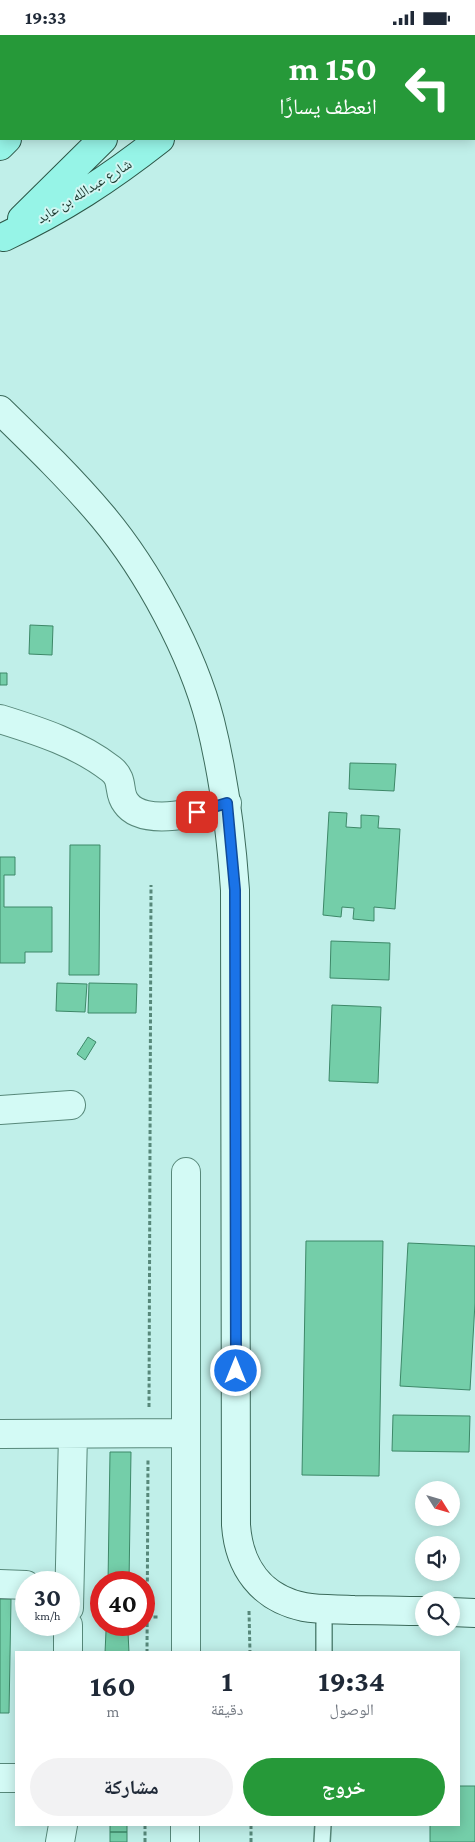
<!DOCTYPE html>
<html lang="ar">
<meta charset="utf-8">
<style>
body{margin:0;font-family:"Crimson Pro","Noto Naskh Arabic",serif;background:#f2f2f3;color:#1f2937;direction:rtl;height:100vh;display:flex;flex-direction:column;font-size:19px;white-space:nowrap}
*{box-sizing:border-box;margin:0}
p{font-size:16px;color:#747a83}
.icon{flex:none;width:28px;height:28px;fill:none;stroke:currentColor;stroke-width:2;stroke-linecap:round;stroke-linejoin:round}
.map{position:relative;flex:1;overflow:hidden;direction:ltr}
.sheet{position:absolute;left:15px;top:1616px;width:445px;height:175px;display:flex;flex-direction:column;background:#fff;border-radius:0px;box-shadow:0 2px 12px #0003;direction:rtl}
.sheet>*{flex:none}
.banner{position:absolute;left:0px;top:0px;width:475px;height:105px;box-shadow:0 2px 12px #0003;direction:rtl;background:#269939;color:#fff;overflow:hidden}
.needle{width:32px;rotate:127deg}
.tools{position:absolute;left:415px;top:1446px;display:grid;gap:10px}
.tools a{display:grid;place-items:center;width:45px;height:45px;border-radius:50%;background:#fff;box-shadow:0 2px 12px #0003;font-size:25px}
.speed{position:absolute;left:15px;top:1536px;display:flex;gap:10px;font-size:25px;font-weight:700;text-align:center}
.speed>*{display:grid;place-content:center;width:65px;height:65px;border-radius:50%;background:#fff;box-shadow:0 2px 12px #0003;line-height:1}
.speed small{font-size:12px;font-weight:400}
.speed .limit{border:8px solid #d22;background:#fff;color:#111}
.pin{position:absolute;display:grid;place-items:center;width:42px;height:42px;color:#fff;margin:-21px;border-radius:10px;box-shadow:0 2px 8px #0006}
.me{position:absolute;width:55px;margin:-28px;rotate:0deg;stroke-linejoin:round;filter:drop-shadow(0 0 4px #0008)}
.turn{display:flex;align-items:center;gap:18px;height:105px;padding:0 15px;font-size:22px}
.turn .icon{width:65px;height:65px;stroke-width:2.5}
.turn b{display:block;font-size:35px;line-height:42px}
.eta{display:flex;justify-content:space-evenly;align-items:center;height:85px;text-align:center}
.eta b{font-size:30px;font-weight:700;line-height:35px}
.button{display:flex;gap:10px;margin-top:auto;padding:10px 15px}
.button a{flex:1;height:58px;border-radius:30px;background:#269939;color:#fff;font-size:20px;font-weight:700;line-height:58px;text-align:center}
.button a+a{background:#f2f2f3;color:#1f2937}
.status{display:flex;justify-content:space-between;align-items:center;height:35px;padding:0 25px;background:#fff;direction:ltr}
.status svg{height:14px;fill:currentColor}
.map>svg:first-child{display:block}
</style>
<div class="status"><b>19:33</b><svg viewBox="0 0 49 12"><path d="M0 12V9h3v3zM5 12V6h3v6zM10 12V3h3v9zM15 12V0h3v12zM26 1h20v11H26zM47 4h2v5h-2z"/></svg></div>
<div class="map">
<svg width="475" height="1807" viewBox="0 0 475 1807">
<rect width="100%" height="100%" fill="#c0efe9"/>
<!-- building -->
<path fill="#74cea9" stroke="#3d8868" d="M30 590 53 591 52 620 29 619Z
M0 638H7V650H0Z
M350 728 396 729 394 756 349 754Z
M329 777 347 778 346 792 361 793V780L379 781 378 793 400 794 395 874 374 872V886L353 884 354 873 342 872 341 882 323 880Z
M70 810H100L99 940H69Z
M0 822H15V840H4V872H52V917H25V928H0Z
M331 906 390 908 389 945 330 943Z
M57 948 87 949 85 977 56 976Z
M89 948 137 949 136 978H88Z
M332 970 381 972 378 1048 329 1046Z
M88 1002 96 1007 85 1025 77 1019Z
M306 1206H383L379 1441 302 1440Z
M408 1208 475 1211V1268L470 1355 400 1351Z
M393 1380 470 1381 469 1417 392 1416Z
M110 1417H131L129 1548H108Z
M0 1564H11L9 1678H0Z
M106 1590H128V1597L106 1596Z
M106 1596 128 1597 129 1618H105Z
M459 1751H475V1807H430V1790H459Z
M110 1790H127V1797H110Z
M110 1797H127V1807H110Z"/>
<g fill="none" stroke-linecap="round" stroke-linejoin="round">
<defs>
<path id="lane" d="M324 1618V1574
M322 1807 323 1790"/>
<path id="street" d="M0 684C39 696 79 709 111 734 125 745 117 757 126 768 143 793 204 777 227 768
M0 1075 71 1070
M0 1399 186 1398
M0 1549 26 1550
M69 1573 73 1399
M68 1618V1590
M186 1618V1137
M0 1743H16
M185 1790V1807
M60 1807 63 1790"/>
<path id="secondary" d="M0 375C36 410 71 444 103 482 148 536 192 617 210 686 224 742 231 798 235 855L236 1490C239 1532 261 1563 304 1572 320 1575 338 1574 354 1575 377 1575 401 1576 424 1576
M451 1577 475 1578"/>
<path id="primary" d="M6 1 7 0
M104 1 107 0
M206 1 207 0
M291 1 295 0
M0 55 1 54
M0 111 7 104
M22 184 103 104
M4 202C63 174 109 144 160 104"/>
</defs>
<!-- lane casing -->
<use href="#lane" stroke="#57887a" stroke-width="18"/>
<!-- street casing -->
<use href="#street" stroke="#57887a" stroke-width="30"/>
<!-- secondary casing -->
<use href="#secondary" stroke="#3b6a5b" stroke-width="30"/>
<!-- primary casing -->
<use href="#primary" stroke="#2c5647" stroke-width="30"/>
<!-- path -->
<path stroke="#57887a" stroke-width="3" stroke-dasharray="4 2.5" stroke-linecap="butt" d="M149 1372 151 850
M249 1576 250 1618
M147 1582H160
M147 1618 148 1423
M251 1790V1807
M145 1807V1790"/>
<!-- lane -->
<use href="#lane" stroke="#d3faf5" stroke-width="15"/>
<!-- street -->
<use href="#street" stroke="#d3faf5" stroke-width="28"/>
<!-- secondary -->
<use href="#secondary" stroke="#d3faf5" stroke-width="28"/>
<!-- primary -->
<use href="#primary" stroke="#96f4e7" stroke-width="28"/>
</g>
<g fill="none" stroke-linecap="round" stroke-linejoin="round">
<defs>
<path id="route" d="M197 777 227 768 235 855 236 1336"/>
</defs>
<!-- route casing -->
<use href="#route" stroke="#114b97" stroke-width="12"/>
<!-- route -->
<use href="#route" stroke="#1a73e8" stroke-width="9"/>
</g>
<g text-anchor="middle" stroke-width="4" stroke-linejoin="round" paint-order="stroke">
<!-- street labels -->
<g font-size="15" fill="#1c382e" stroke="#d0f6f2">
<text transform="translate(84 156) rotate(-32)" y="5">شارع عبدالله بن عابد</text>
</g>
</g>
</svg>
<div class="tools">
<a><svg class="needle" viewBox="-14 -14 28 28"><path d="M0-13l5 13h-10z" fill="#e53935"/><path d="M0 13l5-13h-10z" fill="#747a83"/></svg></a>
<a><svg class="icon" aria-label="sound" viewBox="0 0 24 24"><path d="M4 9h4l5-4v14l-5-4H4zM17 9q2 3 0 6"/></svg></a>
<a><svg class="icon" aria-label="search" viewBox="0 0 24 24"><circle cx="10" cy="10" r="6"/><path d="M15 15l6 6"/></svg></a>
</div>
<div class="speed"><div>30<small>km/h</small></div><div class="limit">40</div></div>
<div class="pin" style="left:197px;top:777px;background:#d93025"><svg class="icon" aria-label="arrive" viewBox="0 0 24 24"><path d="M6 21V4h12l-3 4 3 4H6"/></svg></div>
<svg class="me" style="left:236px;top:1336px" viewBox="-20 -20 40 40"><circle r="17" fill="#1a73e8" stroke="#fff" stroke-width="3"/><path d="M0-11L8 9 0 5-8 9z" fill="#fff"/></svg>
<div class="banner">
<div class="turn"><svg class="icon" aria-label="left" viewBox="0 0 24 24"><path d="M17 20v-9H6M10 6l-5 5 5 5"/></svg><div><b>150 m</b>انعطف يسارًا</div></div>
</div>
<section class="sheet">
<div class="eta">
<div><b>19:34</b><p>الوصول</p></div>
<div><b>1</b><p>دقيقة</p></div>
<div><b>160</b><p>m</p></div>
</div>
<div class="button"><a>خروج</a><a>مشاركة</a></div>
</section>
</div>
